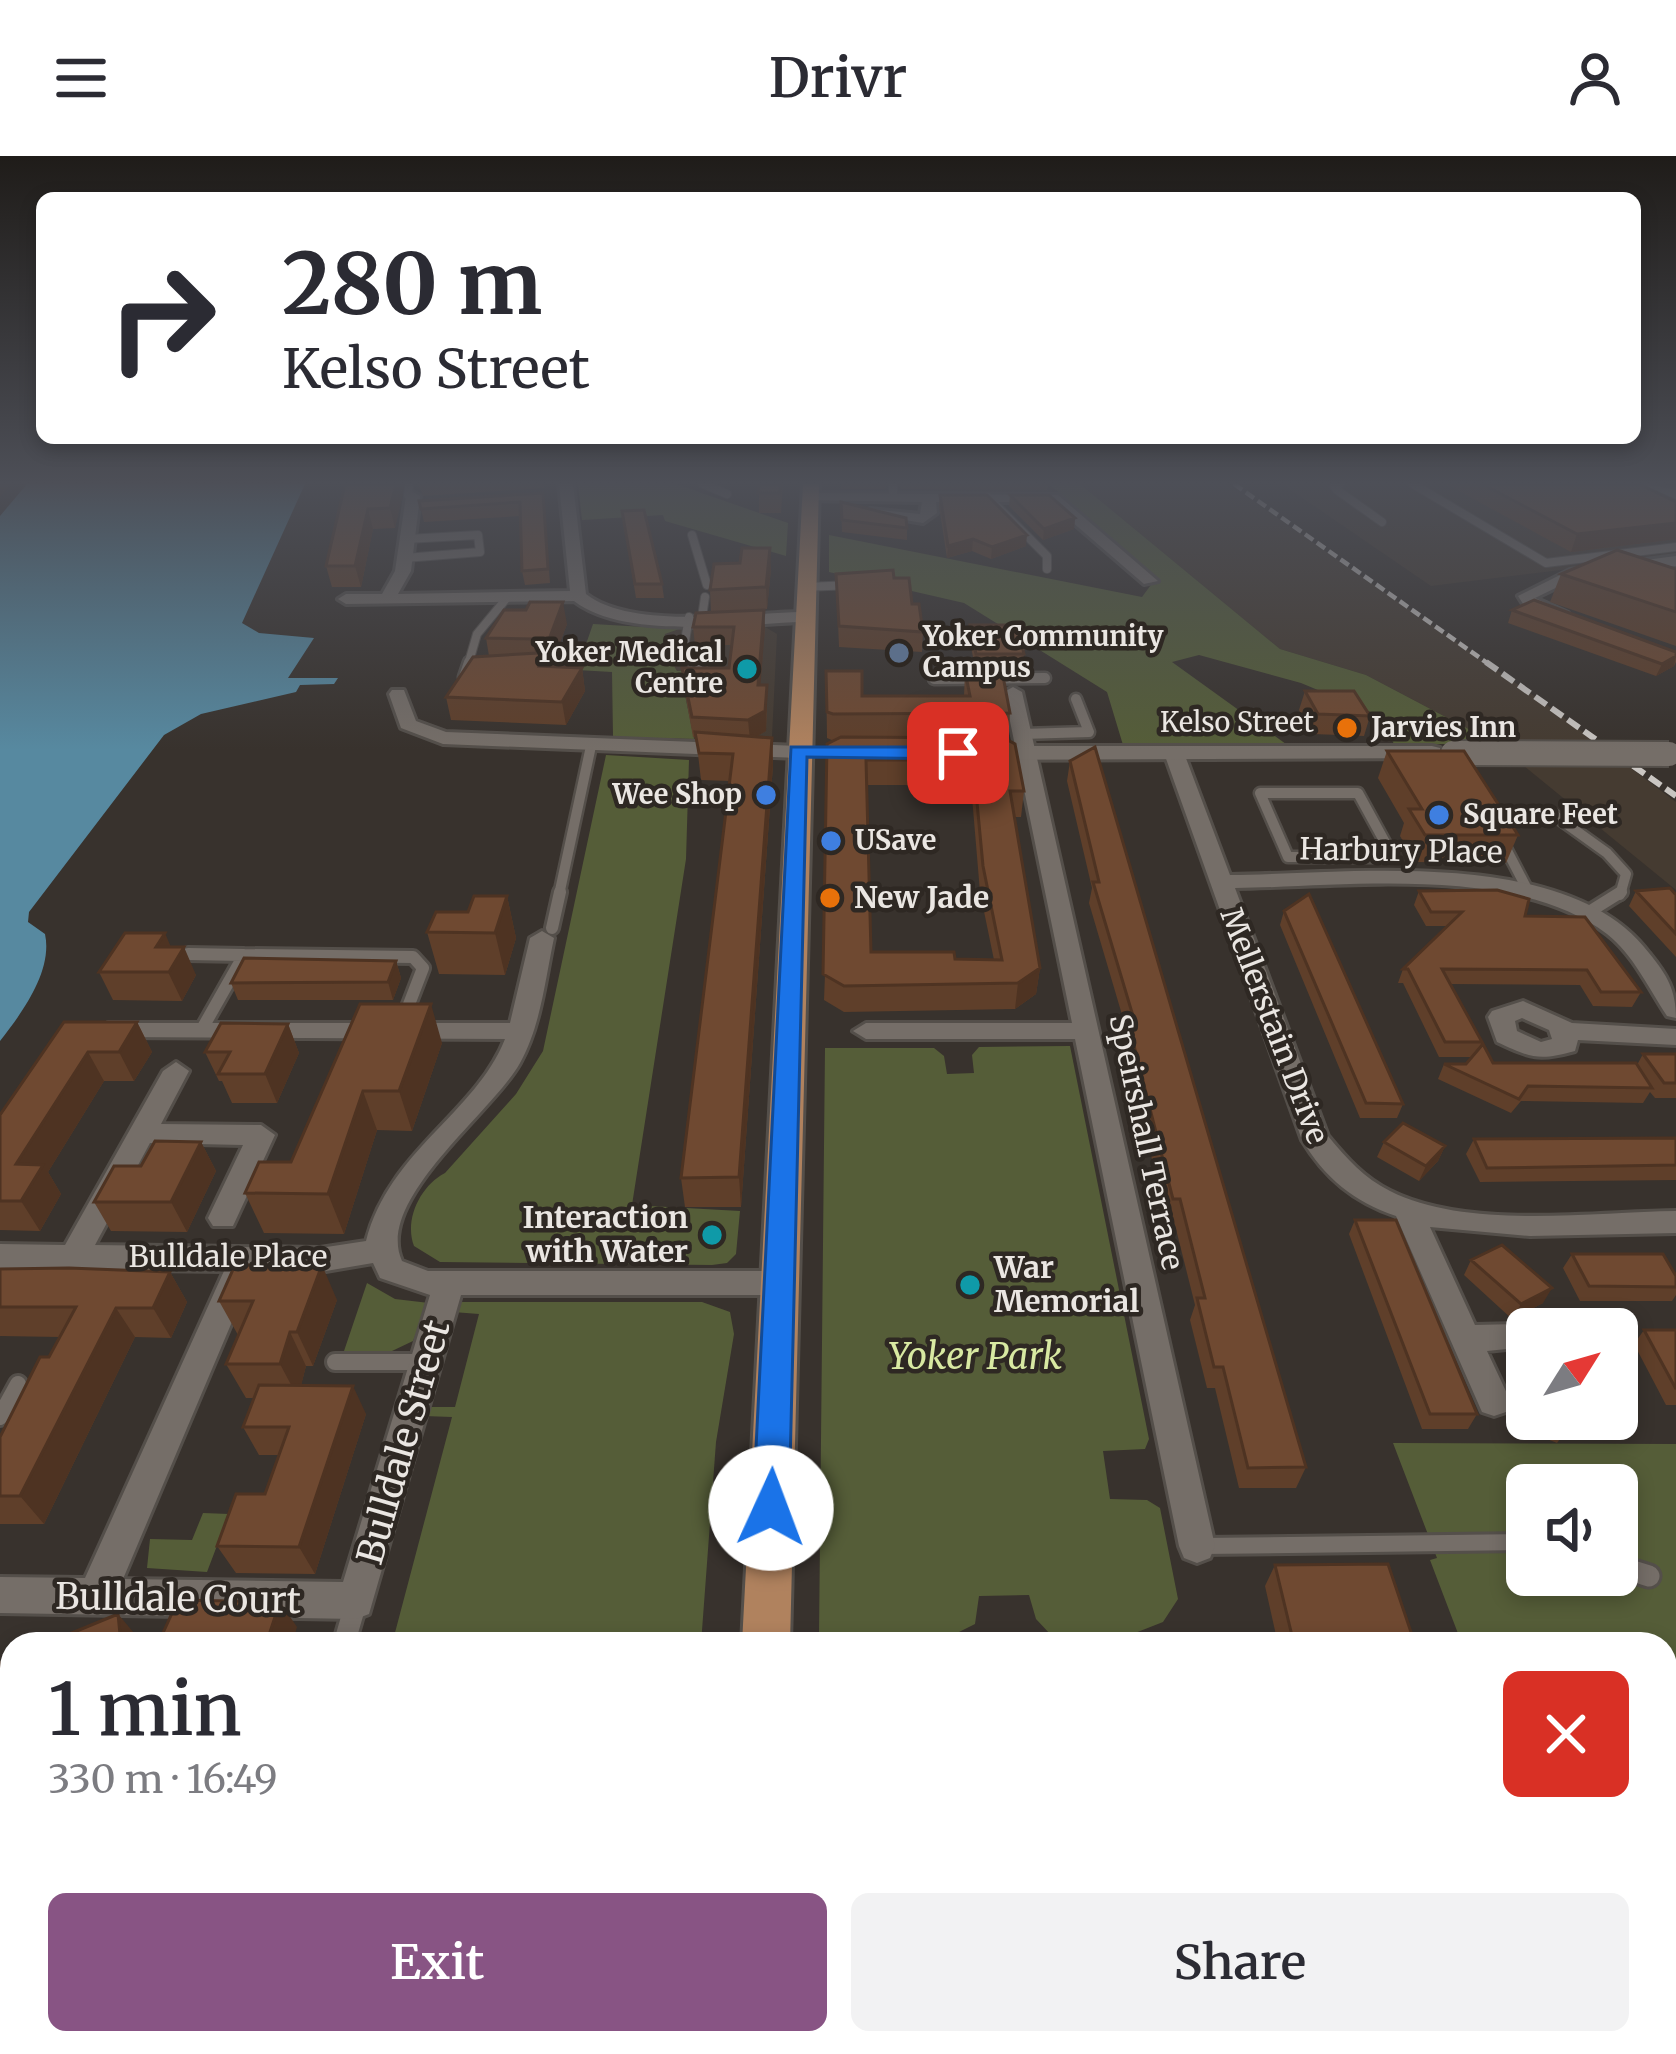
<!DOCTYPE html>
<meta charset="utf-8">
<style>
body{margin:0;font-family:Merriweather,serif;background:#f2f2f3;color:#2b2b33;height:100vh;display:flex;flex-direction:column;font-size:45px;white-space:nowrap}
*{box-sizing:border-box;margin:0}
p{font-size:39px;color:#7c7c81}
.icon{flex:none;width:66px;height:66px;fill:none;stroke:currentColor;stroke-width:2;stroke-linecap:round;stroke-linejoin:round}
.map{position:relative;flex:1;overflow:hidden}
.sheet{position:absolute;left:0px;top:1476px;width:1677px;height:423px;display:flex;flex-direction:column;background:#fff;border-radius:36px 36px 0 0;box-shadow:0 6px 18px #0003}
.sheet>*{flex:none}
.top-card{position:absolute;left:36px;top:36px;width:1605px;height:252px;border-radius:18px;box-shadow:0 6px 18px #0003;background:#fff;color:#2b2b33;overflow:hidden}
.needle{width:78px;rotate:53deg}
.buttons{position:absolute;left:1506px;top:1152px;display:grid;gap:24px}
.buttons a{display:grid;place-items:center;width:132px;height:132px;border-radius:18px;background:#fff;box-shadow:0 6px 18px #0003;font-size:60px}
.pin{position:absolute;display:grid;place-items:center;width:102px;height:102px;color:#fff;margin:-51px;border-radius:24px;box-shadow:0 6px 18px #0006}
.me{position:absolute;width:132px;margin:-66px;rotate:2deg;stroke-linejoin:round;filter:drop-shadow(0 0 9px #0008)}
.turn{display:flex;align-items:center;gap:42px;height:252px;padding:0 48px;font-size:54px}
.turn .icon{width:156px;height:156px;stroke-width:2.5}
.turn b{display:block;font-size:84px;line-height:102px}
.round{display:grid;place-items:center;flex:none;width:126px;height:126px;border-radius:18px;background:#f2f2f3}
.head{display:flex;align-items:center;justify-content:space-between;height:204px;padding:0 48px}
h1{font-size:72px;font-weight:600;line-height:90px}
.primary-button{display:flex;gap:24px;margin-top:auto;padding:24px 48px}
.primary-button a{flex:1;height:138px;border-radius:18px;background:#885484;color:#fff;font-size:48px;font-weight:600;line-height:138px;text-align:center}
.primary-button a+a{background:#f2f2f3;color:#2b2b33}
header{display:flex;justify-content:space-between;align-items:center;height:156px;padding:0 48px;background:#fff;font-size:54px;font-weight:600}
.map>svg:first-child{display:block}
</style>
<header><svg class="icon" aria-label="menu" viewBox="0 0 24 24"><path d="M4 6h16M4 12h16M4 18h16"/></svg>Drivr<svg class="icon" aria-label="person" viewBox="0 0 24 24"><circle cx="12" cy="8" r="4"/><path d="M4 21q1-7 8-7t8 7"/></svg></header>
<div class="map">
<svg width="1676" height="1898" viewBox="0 0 1676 1898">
<rect width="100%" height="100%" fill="#38322d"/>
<!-- built -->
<path fill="#453b31" d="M1080 328H1228L1259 349 1543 546 1676 646V734L1497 588 1366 519 1280 493Z
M1282 328H1634L1676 349V400L1431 430Z
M762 469 777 478 772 581 694 588 684 531 659 491 660 473Z
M0 1679H12V1887H286L283 1898H0Z"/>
<!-- green -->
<path fill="#555d38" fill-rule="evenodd" d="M578 328H676L788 367 786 400 665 365 663 359 582 364Z
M1049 328H1080L1280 493 1366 519 1497 588H1394L1378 559 1301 527 1199 499 1172 506 1286 588 1123 589 1107 536 964 447 829 416V379L1142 441 1156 422Z
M593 468 679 473 665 478 663 488 675 489 664 494 677 515 690 514 725 528 683 529 694 583 613 581 612 516 577 514Z
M606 599 689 604 686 703 632 1049 740 1055 736 1098 727 1107 712 1109 440 1106 414 1090C404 1064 420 1030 445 1017L516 938 543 895Z
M1070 890 1149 1283 1145 1293 1103 1295 1110 1343 1147 1344 1160 1352 1178 1443 1163 1466 1135 1477 1051 1479 1036 1463 1029 1439 979 1440 975 1468 957 1477 819 1480 825 892H934L944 900 947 918 974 917 972 899 979 891Z
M367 1127 395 1143 429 1147 413 1185 392 1195H344Z
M456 1146H702L730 1156 734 1178 716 1286 701 1488H392L452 1261 424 1260 427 1251H455L479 1158 453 1156Z
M1393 1287 1676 1288V1898H1616L1611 1887H1665V1488H1462L1430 1404 1437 1402ZM1527 1329H1617V1419H1527Z
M203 1357 229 1358 207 1416 147 1412 150 1383 192 1384Z
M286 1887H685V1898H283Z"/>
<!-- water -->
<path fill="#5789a0" d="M27 328H305L242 467 259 477 314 482 288 522H338L334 528 300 529 296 536 201 558 164 579 29 756 28 766 45 778C53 815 22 857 0 885V360Z"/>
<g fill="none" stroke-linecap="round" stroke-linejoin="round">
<defs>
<path id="service-far4" d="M703 328 727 338
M893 328V341
M1340 328 1334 330 1337 334 1382 366
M1413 328 1546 407 1676 391
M408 339 409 328
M988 341 1047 400V413
M692 379 707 429
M405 402 480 396 478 379 407 383
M804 431 853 429
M689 461 684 491 696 509
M702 461 705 441
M468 509 477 478 506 443"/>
<path id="service-far3" d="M694 506 697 511
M464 521 469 506
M934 523 1045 522
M1022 578 1089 576 1076 543
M1260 637H1358L1393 701H1288Z
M1554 659 1607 697 1626 718 1620 739
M1501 683 1526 731
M559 739 591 590"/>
<path id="service-far2" d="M1589 756 1621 736
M552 772 560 736
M188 798 244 799
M202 873 244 799 413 801 423 812 403 864"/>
<path id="service-far1" d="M335 1206H425
M0 1261 18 1228
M1202 1390 1527 1386
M1617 1410 1626 1413"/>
<path id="service" d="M1617 1410 1649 1420
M344 1488 355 1450
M0 1607H12
M0 1814 12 1815
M223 1898 224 1887"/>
<path id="minor" d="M559 328H573L586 438C632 474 744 457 801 456L809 461 801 466C740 468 624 484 574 445L346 448 338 443 346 438H382L395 415 406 340 413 336 420 340 411 415 398 438 570 435Z
M1646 328 1676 334V343L1648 331Z
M810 337 1058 339 1158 425 1144 428 1049 346H936L937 357 923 367 863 357 870 353 920 358 922 346 805 344Z
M1676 400V410L1578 421 1535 442 1568 457V463L1525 451 1518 440 1570 414Z
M1013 531 1022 536 1215 1390 1210 1402 1197 1407 1184 1402 1179 1390 1075 883H866L853 875 866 867H1072L1004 536Z
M392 534H404L416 565 446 576 798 590 808 596 798 602 443 588 401 572 389 538Z
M1174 591 1184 597 1230 719C1349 718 1568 689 1649 797 1667 819 1676 834 1676 862L1667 860C1649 833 1633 798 1607 778 1515 708 1345 731 1235 732L1328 980C1347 1003 1364 1022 1390 1035 1467 1074 1592 1056 1676 1055V1077L1530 1080 1430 1071 1475 1169 1517 1168 1529 1173 1527 1191 1487 1195 1511 1246 1506 1256 1494 1260 1482 1256 1396 1060C1354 1046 1325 1022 1302 984L1164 597Z
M542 775 554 782C545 824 541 869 520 907 492 957 374 1044 402 1105L428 1115H779L790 1118 794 1127 790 1136 779 1139H461L369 1458 356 1463 0 1457V1421L85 1422 224 1115 0 1112V1088L65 1089 163 915 176 906 189 915 161 968 261 969 275 979 233 1070H213L208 1062 243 989 150 987 95 1089 320 1092 366 1085C390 994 475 958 505 883L117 881 104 873 108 867H510L530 782ZM373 1107 380 1122 430 1139 343 1426 123 1423 251 1121 248 1115 320 1116Z
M1523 845 1572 867 1676 873V889L1578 884 1575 895C1539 905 1531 902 1497 886L1488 861 1492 855ZM1522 862 1549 874 1552 883 1541 886 1517 875 1515 865Z
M1285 1887H1333L1335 1898H1287Z"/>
<path id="tertiary" d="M1432 590 1440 592V602L974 604 962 597 974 590Z"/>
<path id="primary" d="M803 328H819L790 1488H742Z
M722 1887H780L779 1898H721Z"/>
</defs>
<!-- service-far4 casing -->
<use href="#service-far4" stroke="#544f4a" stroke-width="10"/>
<!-- service-far3 casing -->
<use href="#service-far3" stroke="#544f4a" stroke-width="15"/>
<!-- service-far2 casing -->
<use href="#service-far2" stroke="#544f4a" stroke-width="18"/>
<!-- service-far1 casing -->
<use href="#service-far1" stroke="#544f4a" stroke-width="22"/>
<!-- service casing -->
<use href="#service" stroke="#544f4a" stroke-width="27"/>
<!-- minor casing -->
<use href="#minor" stroke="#544f4a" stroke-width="6"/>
<!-- tertiary casing -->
<use href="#tertiary" stroke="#544f4a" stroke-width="6"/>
<!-- primary casing -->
<use href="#primary" stroke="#544f4a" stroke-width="6"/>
<!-- service-far4 -->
<use href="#service-far4" stroke="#756e68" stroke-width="8"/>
<!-- service-far3 -->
<use href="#service-far3" stroke="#756e68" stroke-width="10"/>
<!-- service-far2 -->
<use href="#service-far2" stroke="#756e68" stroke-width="12"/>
<!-- service-far1 -->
<use href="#service-far1" stroke="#756e68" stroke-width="16"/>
<!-- service -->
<use href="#service" stroke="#756e68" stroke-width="21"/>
<!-- minor -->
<use href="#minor" fill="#756e68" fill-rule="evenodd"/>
<!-- tertiary -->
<use href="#tertiary" fill="#756e68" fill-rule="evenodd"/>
<!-- primary -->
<use href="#primary" fill="#b0825e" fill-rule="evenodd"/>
<!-- rail-far1 -->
<path stroke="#cac6c2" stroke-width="4.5" stroke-dasharray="10 4.5" stroke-linecap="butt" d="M1234 328 1490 509"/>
<!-- rail -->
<path stroke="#cac6c2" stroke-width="6" stroke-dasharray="14 6" stroke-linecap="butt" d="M1486 506 1676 640"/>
<defs>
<path id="tertiary-bridge" d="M1453 597 1669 598"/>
</defs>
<!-- tertiary-bridge casing -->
<use href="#tertiary-bridge" stroke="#544f4a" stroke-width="28" stroke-linecap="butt"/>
<!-- tertiary-bridge -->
<use href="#tertiary-bridge" stroke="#756e68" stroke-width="24"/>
</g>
<!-- wall -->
<path fill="#5f3f2a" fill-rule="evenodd" d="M345 328H405L395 372 373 373 361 431H332L326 410Z
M418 328H544V332L423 340Z
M759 328H783L781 357H759Z
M841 328H887L885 333H841Z
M900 328H1048L1047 334 901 333Z
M1446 328H1639L1676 346V383L1571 396Z
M543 337 550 427 525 429 522 415 521 360 424 366 419 345Z
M940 339 1026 390 991 403 972 395 947 402 939 350Z
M1010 339 1075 362 1074 373 1043 384 1009 350Z
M841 346 907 372V384L842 376Z
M624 369 662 428 664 442H636Z
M771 413 767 453 711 456 710 434Z
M1676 413V490L1550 446 1561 418Z
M836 418 894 422 912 448 923 476 922 496 839 491Z
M1512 454 1676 496V506L1674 510 1656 520 1508 467Z
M696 457 765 472 760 529 767 548 766 575 755 581 772 582 773 609 741 1051H685L681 1022 730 625 701 624 696 581H693L684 531 682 512H729L732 489H695L693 471Z
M567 468 551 510 582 512 585 535 566 569 451 564 446 541 489 500 486 482Z
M970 469 1024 498 1023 511H975L969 481Z
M826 515 862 540H964L965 515 1010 557 1008 583 1024 635 1021 661H1015L1040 812 1036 838 1015 853 844 856 824 844 834 585 827 582ZM866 629H971L980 736 994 804 955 803 871 796Z
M1305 535 1370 560 1364 580 1313 578 1299 554Z
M1387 595 1518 679 1506 707 1415 706 1400 680 1404 667 1378 622Z
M1070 605 1306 1311 1296 1332H1239L1215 1232H1207L1190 1164 1195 1149 1174 1065H1167L1125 892 1128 879 1089 747 1092 732 1067 625Z
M1419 735 1525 760 1641 836 1632 851 1593 850 1580 829 1450 828 1482 886 1479 893 1493 907 1637 909 1643 898H1676V942H1655L1650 936 1643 947 1521 945 1511 957 1438 923 1444 908H1466L1472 901H1439L1403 827H1398L1403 813 1448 770H1426L1414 749Z
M1636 735 1676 739V801L1629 750Z
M507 740 516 782 505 819 439 818 427 776 468 756Z
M1284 755 1403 948 1397 962H1360L1280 769Z
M171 791 196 819 182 845 113 844 99 816Z
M396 805 401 822 393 844H238L231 827Z
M360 848 442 887 412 975 377 974 344 1078 264 1077 245 1037 291 1006Z
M64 866H137L152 896 134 925H104L48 1016 61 1038 40 1075 0 1074V959Z
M288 868 299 897 277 947H232L222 925H219L205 896Z
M1676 982V1024L1480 1026 1466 998 1474 983Z
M201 986 216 1015 187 1076 111 1075 94 1046Z
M1384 986 1445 990 1438 1005 1419 1025 1377 1001Z
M1355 1064 1477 1258 1468 1273H1422L1349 1078Z
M1572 1098 1676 1120V1139L1672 1145H1580L1563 1112Z
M1471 1104 1543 1147 1512 1163 1464 1119Z
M0 1113 170 1116 187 1146 171 1182 135 1181 44 1368H0V1281L60 1181 0 1180Z
M337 1144 313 1210H306L301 1229 366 1258 315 1418 236 1417 217 1390 265 1338 279 1299H259L243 1271 254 1242H246L226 1208 238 1179 219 1145Z
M1644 1174H1676V1249H1666L1634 1188Z
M1527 1226V1263H1579L1570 1275 1567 1273 1557 1287 1517 1271Z
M1275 1409 1415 1488H1278L1265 1430Z
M1142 1887H1241L1243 1898H1143Z
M1377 1887H1472L1475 1898H1380Z"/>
<!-- shaded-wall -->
<path fill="#4e3322" d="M0 328H11L0 341Z
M396 328H405L395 372 390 352Z
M368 353 373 373 361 431 355 410Z
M1075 362 1074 373 1043 384 1044 373Z
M1676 367V383L1571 396 1577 378Z
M1027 379 1026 390 991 403 992 391Z
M973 383 972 395 947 402 948 390Z
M770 392 771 413 767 453 766 431Z
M563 446 567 468 543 532 539 510Z
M764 454 765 472 759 548 758 529Z
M1676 500 1674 510 1656 520 1662 508Z
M582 512 585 535 566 569 562 546Z
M767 529 766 575 750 584 748 564Z
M772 582 773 609 741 1051 739 1021Z
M507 740 516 782 505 819 495 777Z
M165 777 176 803 184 791 196 819 182 845 156 791Z
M396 805 401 822 393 844 388 826Z
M1040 812 1036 838 1015 853 1018 827Z
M431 848 442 887 412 975 399 935Z
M137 866 152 896 134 925 119 896Z
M288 868 299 897 277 947 265 918Z
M88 896 104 925 48 1016 61 1038 40 1075 21 1045 16 1008Z
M363 935 377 974 344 1078 328 1038Z
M201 986 216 1015 187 1076 171 1046Z
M1445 990 1438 1005 1419 1025 1426 1010Z
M322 1109 337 1144 313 1210 297 1176Z
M170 1116 187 1146 171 1182 153 1152Z
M1552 1132 1543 1147 1512 1163 1521 1148Z
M116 1152 135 1181 44 1368 20 1340Z
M290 1176 306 1210 298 1242 280 1208Z
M353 1230 366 1258 315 1418 299 1391Z
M280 1446 297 1471 292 1488H266Z
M118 1458 134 1477 136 1488H121Z
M12 1554V1568L1 1559Z"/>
<!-- building -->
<path fill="#6f4931" stroke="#4e3322" stroke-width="3" fill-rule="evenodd" d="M345 328H396L390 352 368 353 355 410H326Z
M759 328H781L780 337H758Z
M1482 328H1639L1676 346V367L1577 378Z
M543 337 548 413 522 415 520 346 421 353 419 345Z
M940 339H987L1027 379 992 391 973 383 948 390Z
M1010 339H1049L1075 362 1044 373Z
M841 346 906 362 907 372 842 364Z
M644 354 662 428H635L622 355Z
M742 392H770L766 431 710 434 714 408 740 407Z
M1617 394 1676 413V456L1561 418Z
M893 414 894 422H909L912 448H919L923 476 839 470 836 418Z
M1534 444 1676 496V500L1662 508 1512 454Z
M530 446H563L539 510 582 512 562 546 446 541 473 501 537 497 533 483 486 482 504 454H526Z
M764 454 758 529H767L765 555 748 564 692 561 682 512H729L734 471H693L696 457Z
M970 469H1017L1024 498H976Z
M826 515H862V540H970L965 515H1002L1010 557 833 558 827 556Z
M1305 535H1354L1370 560 1318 558Z
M695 576 772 582 739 1021 681 1022 733 598 699 597Z
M841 581 1004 582 1015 588 1024 635H1010L1040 812 1018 827 844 830 823 818 827 588ZM866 604H973L983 710 1002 804 955 803 954 796H871Z
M1095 591 1306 1311 1248 1312 1223 1211H1214L1197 1142H1205L1180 1043H1173L1129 870H1136L1093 726H1099L1070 605Z
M1387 595H1464L1518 679H1425L1409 653H1422Z
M1670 732 1676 739V778L1636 735Z
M1497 734 1529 743 1525 760 1585 761 1641 836H1601L1587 814 1442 813 1482 886H1445L1408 813H1403L1462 756H1431L1419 735Z
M1309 738 1403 948 1366 947 1284 755Z
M474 740H507L495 777 427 776 436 756H468Z
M125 777H165L156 791H184L169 816H99Z
M244 802 396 805 388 826 231 827Z
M360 848H431L399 935H363L328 1038 245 1037 259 1006H291Z
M64 866H137L119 896H88L16 1008 43 1009 21 1045H0V959Z
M221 867 288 868 265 918H218L230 896H205Z
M1483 888 1493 907H1636L1652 932 1528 930 1519 943 1444 908H1466Z
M1643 898H1676V927H1664Z
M1403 967 1445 990 1426 1010 1384 986Z
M1676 982V1009L1487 1012 1474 983Z
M155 985 201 986 171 1046H94L114 1010H141Z
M1355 1064H1396L1477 1258H1430Z
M1502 1089 1552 1132 1521 1148 1471 1104Z
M1572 1098H1663L1676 1120V1131L1589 1130Z
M235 1109H322L297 1176H290L280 1208H226L253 1145H219Z
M69 1112 170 1116 153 1152H116L20 1340H0V1281L40 1201H49L76 1151H0V1113Z
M1644 1174H1676V1233Z
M259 1229 353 1230 299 1391 217 1390 236 1338H265L289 1271H243Z
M1542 1263H1569L1567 1273Z
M1388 1408 1415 1488H1294L1275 1409Z
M178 1444 280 1446 266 1488H158Z
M118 1458 121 1488H45Z
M12 1502V1554L1 1559 0 1507Z
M814 1887H908V1898H814Z
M1153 1887H1241L1243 1898H1155Z
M1396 1887H1472L1475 1898H1399Z"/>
<!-- sky -->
<linearGradient id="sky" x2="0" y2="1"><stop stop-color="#1f1c19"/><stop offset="0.55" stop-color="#4d4f57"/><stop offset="1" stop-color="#4d4f57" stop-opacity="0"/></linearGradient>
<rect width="1676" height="594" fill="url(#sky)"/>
<!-- route -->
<path fill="#1a73e8" stroke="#114b97" stroke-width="3" d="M791 591H958L968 597 958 603 807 601 789 1352 783 1364 771 1368 758 1364 753 1352Z"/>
<!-- markers -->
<circle fill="#5c6f8a" stroke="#2e2823" stroke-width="4.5" cx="899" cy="497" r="12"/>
<g fill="#0f9aa8" stroke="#2e2823" stroke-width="4.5">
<circle cx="747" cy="513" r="12"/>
<circle cx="712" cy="1079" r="12"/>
<circle cx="970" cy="1129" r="12"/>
</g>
<g fill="#e8710a" stroke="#2e2823" stroke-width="4.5">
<circle cx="1347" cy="572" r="12"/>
<circle cx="830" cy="742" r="12"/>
</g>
<g fill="#3f7fe0" stroke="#2e2823" stroke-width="4.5">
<circle cx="766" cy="639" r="12"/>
<circle cx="1439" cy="659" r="12"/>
<circle cx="831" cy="685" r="12"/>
</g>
<g text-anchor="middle" stroke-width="9" stroke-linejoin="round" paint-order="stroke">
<!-- far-poi labels -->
<g font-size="27" font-weight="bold" fill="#eae6e2" stroke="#2e2823" text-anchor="start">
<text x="923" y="490">Yoker Community<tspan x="923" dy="31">Campus</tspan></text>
<text x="723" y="506" text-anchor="end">Yoker Medical<tspan x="723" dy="31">Centre</tspan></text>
<text x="1371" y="581">Jarvies Inn</text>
<text x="742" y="648" text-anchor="end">Wee Shop</text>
<text x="1463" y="668">Square Feet</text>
<text x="855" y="694">USave</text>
</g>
<!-- far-street labels -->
<g font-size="27" fill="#eae6e2" stroke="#2e2823">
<text x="1237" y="576">Kelso Street</text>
</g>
<!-- street labels -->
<g font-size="30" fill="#eae6e2" stroke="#2e2823">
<text transform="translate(1401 695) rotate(1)" y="10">Harbury Place</text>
<text transform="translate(1274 870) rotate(69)" y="10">Mellerstain Drive</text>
<text transform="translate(1146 986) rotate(78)" y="10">Speirshall Terrace</text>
<text x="228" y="1111">Bulldale Place</text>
</g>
<!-- poi labels -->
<g font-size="30" font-weight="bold" fill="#eae6e2" stroke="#2e2823" text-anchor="start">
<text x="854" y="752">New Jade</text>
<text x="688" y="1072" text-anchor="end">Interaction<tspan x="688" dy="34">with Water</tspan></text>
<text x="994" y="1122">War<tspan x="994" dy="34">Memorial</tspan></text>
</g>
<!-- near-park labels -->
<g font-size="36" font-style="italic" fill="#d8e9a2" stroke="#2e2823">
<text x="975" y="1213">Yoker Park</text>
</g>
<!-- near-street labels -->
<g font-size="36" fill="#eae6e2" stroke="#2e2823">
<text transform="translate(403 1286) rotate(-74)" y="13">Bulldale Street</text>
<text transform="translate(178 1442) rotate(1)" y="13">Bulldale Court</text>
</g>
</g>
</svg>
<div class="buttons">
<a><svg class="needle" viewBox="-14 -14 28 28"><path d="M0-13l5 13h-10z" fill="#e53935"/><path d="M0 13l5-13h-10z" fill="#7c7c81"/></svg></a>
<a><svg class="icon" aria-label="sound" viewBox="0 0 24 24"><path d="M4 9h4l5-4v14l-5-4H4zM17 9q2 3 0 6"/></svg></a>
</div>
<div class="pin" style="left:958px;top:597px;background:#d93025"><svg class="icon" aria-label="arrive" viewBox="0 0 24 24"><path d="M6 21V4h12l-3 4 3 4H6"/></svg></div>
<svg class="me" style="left:771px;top:1352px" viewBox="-20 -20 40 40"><circle r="19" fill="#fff"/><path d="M0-13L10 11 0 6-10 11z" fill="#1a73e8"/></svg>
<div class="top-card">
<div class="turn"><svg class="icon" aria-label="right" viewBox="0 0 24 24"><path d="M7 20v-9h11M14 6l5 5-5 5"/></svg><div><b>280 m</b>Kelso Street</div></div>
</div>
<section class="sheet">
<div class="head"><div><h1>1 min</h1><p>330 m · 16:49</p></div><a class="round" style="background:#d93025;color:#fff"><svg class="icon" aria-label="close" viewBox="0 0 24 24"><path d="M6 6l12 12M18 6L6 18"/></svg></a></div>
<div class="primary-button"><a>Exit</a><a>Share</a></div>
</section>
</div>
